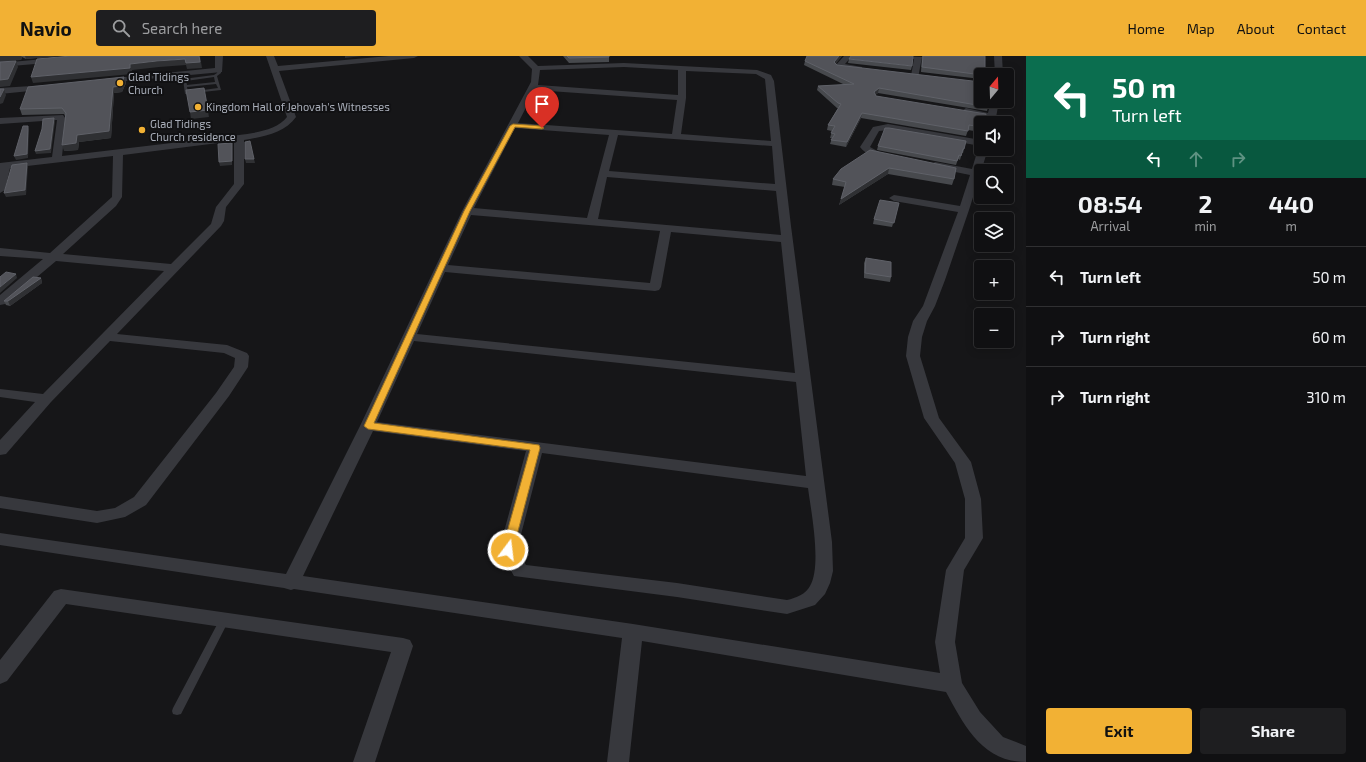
<!DOCTYPE html>
<meta charset="utf-8">
<style>
body{margin:0;font-family:"Exo 2",sans-serif;background:#1e1e20;color:#f1f3f6;height:100vh;display:flex;flex-direction:column;font-size:15px;white-space:nowrap}
*{box-sizing:border-box;margin:0}
p{font-size:13px;color:#9c9d9f}
.icon{flex:none;width:22px;height:22px;fill:none;stroke:currentColor;stroke-width:2;stroke-linecap:round;stroke-linejoin:round}
.map{position:relative;flex:1;overflow:hidden}
.sheet{display:flex;flex-direction:column;background:#101012;width:340px}
.sheet>*{flex:none}
.hud{background:#0b6e4f;color:#fff;overflow:hidden}
.needle{width:26px;rotate:19deg}
.tools{position:absolute;left:974px;top:12px;display:grid;gap:8px}
.tools a{display:grid;place-items:center;width:40px;height:40px;border-radius:4px;background:#101012;box-shadow:0 2px 10px #0003,0 0 0 1px #303032;font-size:20px}
.pin{position:absolute;display:grid;place-items:center;width:34px;height:34px;color:#fff;margin:-41px -17px;border-radius:50% 50% 50% 0;rotate:-45deg;box-shadow:0 0 4px #0007}
.pin .icon{rotate:45deg}
.me{position:absolute;width:44px;margin:-22px;rotate:15deg;stroke-linejoin:round;filter:drop-shadow(0 0 3px #0008)}
.turn{display:flex;align-items:center;gap:14px;height:84px;padding:0 20px;font-size:18px}
.turn .icon{width:52px;height:52px;stroke-width:2.5}
.turn b{display:block;font-size:28px;line-height:34px}
.lanes{display:flex;align-items:center;height:38px;padding:0 20px;background:#0003;justify-content:center;gap:20px;direction:ltr}
.lanes .off{opacity:.35}
.eta{display:flex;justify-content:space-evenly;align-items:center;height:68px;text-align:center}
.eta b{font-size:24px;font-weight:700;line-height:28px}
.action{display:flex;gap:8px;margin-top:auto;padding:8px 20px}
.action a{flex:1;height:46px;border-radius:4px;background:#f2b134;color:#111;font-size:16px;font-weight:700;line-height:46px;text-align:center}
.action a+a{background:#1e1e20;color:#f1f3f6}
ul{padding:0;list-style:none}
li{display:flex;align-items:center;gap:12px;height:60px;padding:0 20px;border-top:1px solid #303032}
li div{flex:1}
li b{display:block;font-size:15px}
li em{font-style:normal}
header{display:flex;align-items:center;gap:24px;box-sizing:border-box;height:56px;padding:0 20px;background:#f2b134;color:#111}
header strong{font-size:19px}
nav{display:flex;gap:22px;margin-inline-start:auto;font-size:14px}
.search{width:280px;height:36px;background:#1e1e20;display:flex;align-items:center;gap:10px;box-sizing:border-box;padding:0 14px;border-radius:4px;color:#9c9d9f;font-size:15px}
main{display:flex;flex:1;min-height:0}
.map>svg:first-child{display:block}
</style>
<header>
<strong>Navio</strong>
<div class="search"><svg class="icon" aria-label="search" viewBox="0 0 24 24"><circle cx="10" cy="10" r="6"/><path d="M15 15l6 6"/></svg>Search here</div>
<nav><a>Home</a><a>Map</a><a>About</a><a>Contact</a></nav>
</header>
<main>
<div class="map">
<svg width="1026" height="706" viewBox="0 0 1026 706">
<rect width="100%" height="100%" fill="#161618"/>
<g fill="none" stroke-linecap="round" stroke-linejoin="round">
<!-- service -->
<path fill="#37383d" fill-rule="evenodd" d="M218 13 221 14V17L217 20 221 34 185 38 183 23 214 19 217 17ZM214 21 215 26 187 29 186 25ZM216 28 218 32 188 36 187 31Z
M224 560 227 561 229 564 181 658 177 659 173 658 172 655 173 652 221 561Z"/>
<!-- minor -->
<path fill="#37383d" fill-rule="evenodd" d="M215 0H223L222 16 105 27 101 25 105 23 215 12Z
M266 0H274L278 10 389 0H418L414 2 279 15 296 61C285 77 262 81 244 84V128L226 151 224 165 221 170 117 278 227 289 247 297 249 300 248 311 229 340 146 449 125 461 97 467 0 452V440L97 455 115 452 134 441 216 337 234 311 235 302 224 297 110 285 51 346 6 398 0 399V384L35 346 0 341V333L43 338 164 215 56 205 5 248 0 249V239L43 203 0 200V192L50 197 112 141 113 100 10 112 5 134 0 137V107L52 101 57 64 0 68V62L63 59 66 63 62 100 239 79C255 77 277 74 287 61ZM234 85V128L216 151 211 168 171 208 63 198 116 150 122 141 123 99Z
M519 0H528L538 10 624 7 757 14 771 19 774 25 791 170 832 486 833 515 830 527 825 538 815 549 787 558 677 541 514 520 499 494 526 395 373 375 303 520 633 568 940 617 935 586 946 514 965 482V443L955 407 924 362 906 300 908 281 913 265 923 250 958 156 894 145 889 142 894 139 960 150 970 119 931 111 930 109 935 106 972 113 978 93 981 91V93H988L969 154 945 224 935 250 927 265 922 281 920 300 939 362 971 406 981 443 983 482 964 514 955 586 962 627 980 656 1003 681 1026 690V706C982 706 964 669 946 636L642 585 629 706H607L622 582 294 533 291 534 284 532 0 489V477L286 518 360 370 462 155 531 26 532 13ZM624 11 678 14V39L538 29 540 14ZM686 15 756 18 765 23 771 85 681 78 686 42ZM535 34 677 44 672 78 518 67ZM515 72 609 79 587 162 474 152ZM618 79 772 90 775 128 609 115ZM607 121 776 135 781 179 598 163ZM471 159 660 175 650 227 448 209ZM671 176 781 186 795 317 417 278 445 216 655 235 659 234 661 231ZM414 285 796 326 806 420 377 366ZM542 397 808 432C811 455 822 510 810 530 806 538 796 542 787 544L677 527 526 509 517 494Z
M844 0H852L845 8 862 11V15L836 12 835 10Z
M903 0 922 1 918 22H912L911 20 914 3 904 2Z
M994 0H1002L1003 19H995Z
M55 2 59 4 58 6 0 11V7Z
M47 29 51 31 50 33 0 38V32Z
M991 45H999L995 67H985L987 62 963 57 962 55 966 52 988 57Z
M888 68 981 84V90L888 74 879 75 870 91 879 96 891 99 893 101 891 103C881 106 866 99 860 91L873 71Z
M61 533 403 582 410 584 413 590 375 706H353L391 596 66 548 7 625 0 628V604L54 535Z"/>
</g>
<!-- wall -->
<path fill="#47494d" d="M0 0H58L26 3 22 1 21 4Z
M563 0H609V6L569 7Z
M842 0 836 7 837 9 988 51 987 55 878 37 875 39 876 40 981 67V76L968 74 966 80 861 62 846 91 830 88 832 82H830L832 75 827 74 828 69 838 52H837L817 34 818 30 845 29 804 9 805 5Z
M922 0H985V15L981 19V23L921 16Z
M849 3 912 10 911 14 848 7Z
M124 21 126 27 122 36 114 37 111 82 79 86 78 94 64 95 65 60 64 58 22 59 20 53Z
M878 90 964 93 963 97H962L960 104 958 103 956 109 877 94Z
M870 94 954 123 952 129 888 118 839 149 845 131 832 129 833 123Z
M899 147 892 171 873 168 874 163Z
M866 202 891 221 890 226 864 222V207Z
M41 222 42 227 10 250 6 249 4 245Z"/>
<!-- shaded-wall -->
<path fill="#2f3033" d="M0 0H21L22 1 21 4 0 6Z
M25 0H58L26 3Z
M200 0 202 12 187 13 186 9 159 11 132 14V18L33 27 31 21 130 8 185 3Z
M345 0H362L345 2Z
M839 0H842L834 10V6Z
M16 5 18 11 10 30 0 31V24Z
M124 21 126 27 122 36 114 37 111 82 79 86 78 94 64 95 62 89 77 79 113 31Z
M204 32 209 61 191 63 190 56Z
M879 32 878 37 873 41 874 36Z
M4 33 6 39 3 47 0 48V41Z
M862 57 861 62 846 91 847 86Z
M54 62 55 66 51 97 36 98 35 95Z
M28 70 29 74 28 102 16 104 14 100Z
M232 87V109L220 110 219 106Z
M245 103H254L255 107H246Z
M27 107 28 111 26 139 6 141 4 137Z
M889 112 888 118 839 149 841 143Z
M16 218 17 222 0 237V231Z
M41 222 42 227 10 250 8 245Z"/>
<!-- building -->
<path fill="#525359" stroke="#5f6168" d="M71 0H199L200 6 186 7 185 3 157 5 130 8V12L31 21 37 3Z
M567 0H609V1L569 2Z
M807 0H839L834 6 837 9 981 26V45H990L988 51 879 32 874 36 876 40 986 58 985 62 987 64V67H981V71L969 69 968 75 862 57 847 86 831 84 835 78 831 77 835 70 828 69 841 48 838 47 818 30 854 28 805 5Z
M851 0H913L912 10 849 3Z
M923 0H985V15L991 16V19H982L922 11Z
M16 5 8 23 0 24V6Z
M124 21 121 30 113 31 109 75 77 79 76 87 62 89 66 57 62 52 20 53 28 31Z
M204 32 208 54 190 56 186 34Z
M0 33H4L0 41Z
M54 62 50 93 35 95 42 73 43 63Z
M23 70H28L27 98 14 100Z
M885 72H889L966 85 964 93H963L961 100 959 99 957 105 878 90Z
M250 85 254 103H245V86Z
M232 87V105L219 106 218 88Z
M870 94 956 112 954 123 889 112 841 143 846 126 833 123 841 113Z
M27 107 25 134 4 137 12 109Z
M880 144 899 147 894 167 874 163Z
M866 202 891 206V221L865 217Z
M6 216 16 218 0 231V221Z
M33 221 41 222 8 245H4Z"/>
<!-- route -->
<path fill="#f2b134" stroke="#9d7322" d="M513 68 542 70 544 72 542 73 515 71 470 155 374 367 539 389 540 392 513 494 512 497H504L502 494 530 394 368 373 364 370 464 155 510 70Z"/>
<!-- markers -->
<g fill="#f2b134" stroke="#111113" stroke-width="1.5">
<circle cx="120" cy="27" r="4"/>
<circle cx="198" cy="51" r="4"/>
<circle cx="142" cy="74" r="4"/>
</g>
<g text-anchor="middle" stroke-width="4" stroke-linejoin="round" paint-order="stroke">
<!-- far-poi labels -->
<g font-size="11" fill="#a8adb8" stroke="#111113" text-anchor="start">
<text x="128" y="25">Glad Tidings<tspan x="128" dy="13">Church</tspan></text>
<text x="206" y="55">Kingdom Hall of Jehovah's Witnesses</text>
<text x="150" y="72">Glad Tidings<tspan x="150" dy="13">Church residence</tspan></text>
</g>
</g>
</svg>
<div class="tools">
<a><svg class="needle" viewBox="-14 -14 28 28"><path d="M0-13l5 13h-10z" fill="#e53935"/><path d="M0 13l5-13h-10z" fill="#9c9d9f"/></svg></a>
<a><svg class="icon" aria-label="sound" viewBox="0 0 24 24"><path d="M4 9h4l5-4v14l-5-4H4zM17 9q2 3 0 6"/></svg></a>
<a><svg class="icon" aria-label="search" viewBox="0 0 24 24"><circle cx="10" cy="10" r="6"/><path d="M15 15l6 6"/></svg></a>
<a><svg class="icon" aria-label="layers" viewBox="0 0 24 24"><path d="M12 4l9 5-9 5-9-5zM3 14l9 5 9-5"/></svg></a>
<a>+</a>
<a>−</a>
</div>
<div class="pin" style="left:542px;top:72px;background:#d93025"><svg class="icon" aria-label="arrive" viewBox="0 0 24 24"><path d="M6 21V4h12l-3 4 3 4H6"/></svg></div>
<svg class="me" style="left:508px;top:494px" viewBox="-20 -20 40 40"><circle r="17" fill="#f2b134" stroke="#fff" stroke-width="3"/><path d="M0-11L8 9 0 5-8 9z" fill="#fff"/></svg>
</div>
<section class="sheet">
<div class="hud">
<div class="turn"><svg class="icon" aria-label="left" viewBox="0 0 24 24"><path d="M17 20v-9H6M10 6l-5 5 5 5"/></svg><div><b>50 m</b>Turn left</div></div>
<div class="lanes"><svg class="icon" aria-label="left" viewBox="0 0 24 24"><path d="M17 20v-9H6M10 6l-5 5 5 5"/></svg><svg class="icon off" aria-label="ahead" viewBox="0 0 24 24"><path d="M12 20V5M6 11l6-6 6 6"/></svg><svg class="icon off" aria-label="right" viewBox="0 0 24 24"><path d="M7 20v-9h11M14 6l5 5-5 5"/></svg></div>
</div>
<div class="eta">
<div><b>08:54</b><p>Arrival</p></div>
<div><b>2</b><p>min</p></div>
<div><b>440</b><p>m</p></div>
</div>
<ul>
<li><svg class="icon" aria-label="left" viewBox="0 0 24 24"><path d="M17 20v-9H6M10 6l-5 5 5 5"/></svg><div><b>Turn left</b></div><em>50 m</em></li>
<li><svg class="icon" aria-label="right" viewBox="0 0 24 24"><path d="M7 20v-9h11M14 6l5 5-5 5"/></svg><div><b>Turn right</b></div><em>60 m</em></li>
<li><svg class="icon" aria-label="right" viewBox="0 0 24 24"><path d="M7 20v-9h11M14 6l5 5-5 5"/></svg><div><b>Turn right</b></div><em>310 m</em></li>
</ul>
<div class="action"><a>Exit</a><a>Share</a></div>
</section>
</main>
